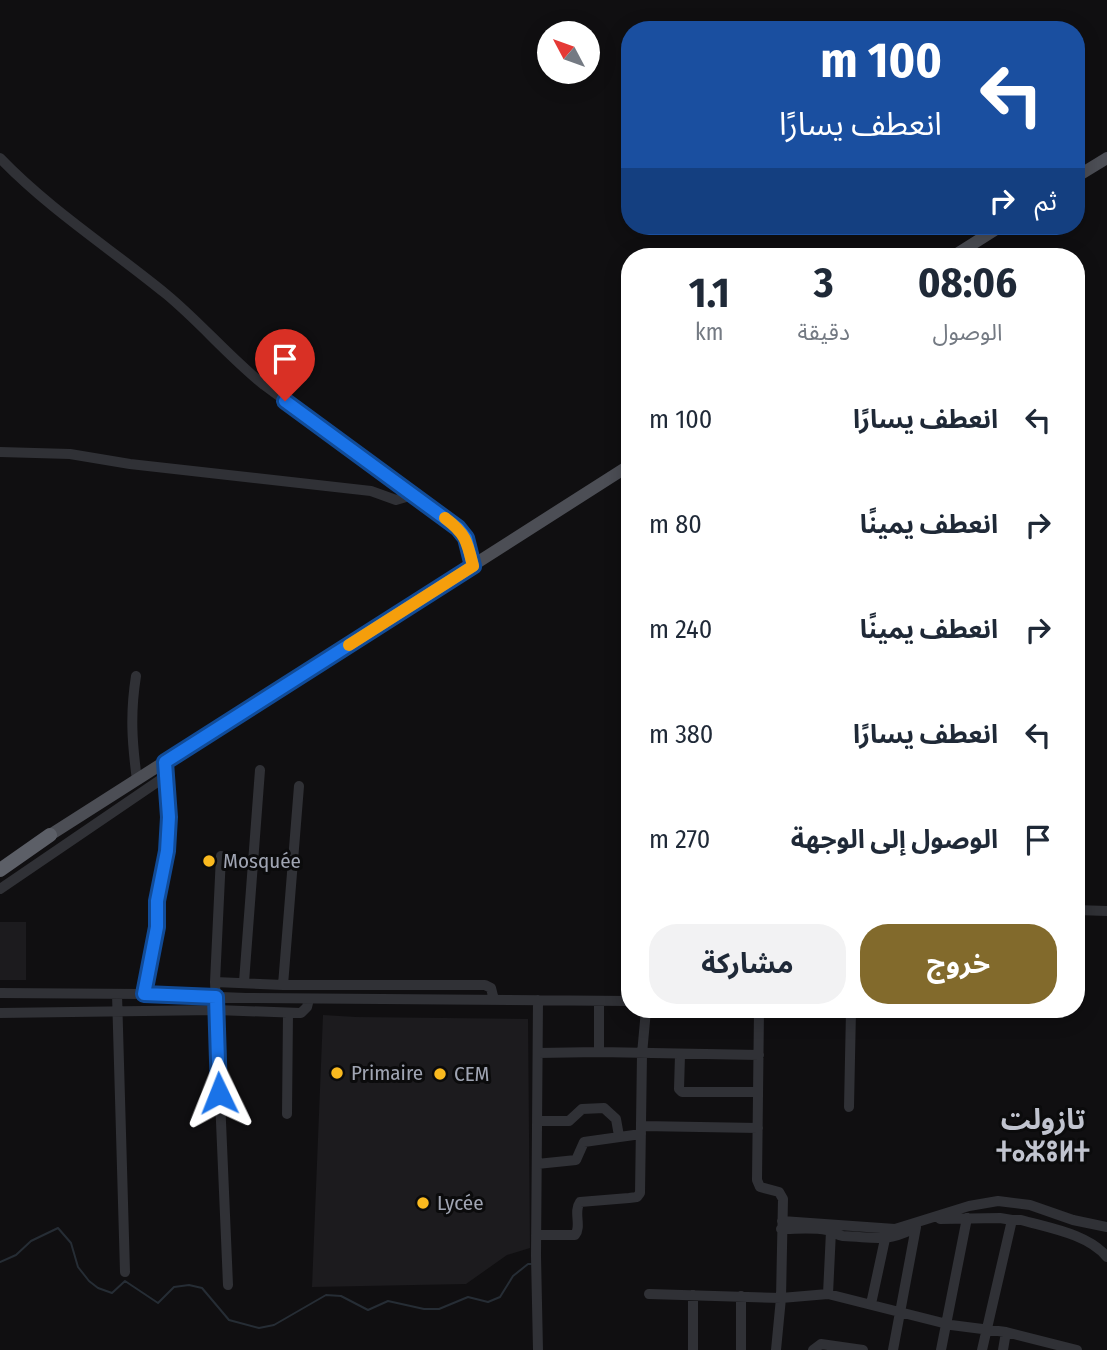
<!DOCTYPE html>
<html lang="ar">
<meta charset="utf-8">
<style>
body{margin:0;font-family:"Fira Sans Condensed","Noto Sans Arabic","Noto Sans Tifinagh",sans-serif;background:#f2f2f3;color:#1f2937;direction:rtl;height:100vh;display:flex;flex-direction:column;font-size:26px;white-space:nowrap}
*{box-sizing:border-box;margin:0}
p{font-size:23px;color:#747a83}
.icon{flex:none;width:38px;height:38px;fill:none;stroke:currentColor;stroke-width:2;stroke-linecap:round;stroke-linejoin:round}
.map{position:relative;flex:1;overflow:hidden;direction:ltr}
.panel{position:absolute;left:621px;top:248px;width:464px;height:770px;display:flex;flex-direction:column;background:#fff;border-radius:28px;box-shadow:0 4px 18px #0003;direction:rtl}
.panel>*{flex:none}
.banner{position:absolute;left:621px;top:21px;width:464px;height:214px;border-radius:28px;box-shadow:0 4px 18px #0003;direction:rtl;background:#1a4fa0;color:#fff;overflow:hidden}
.needle{width:46px;rotate:311deg}
.tools{position:absolute;left:537px;top:21px;display:grid;gap:14px}
.tools a{display:grid;place-items:center;width:63px;height:63px;border-radius:50%;background:#fff;box-shadow:0 4px 18px #0003;font-size:35px}
.pin{position:absolute;display:grid;place-items:center;width:60px;height:60px;color:#fff;margin:-72px -30px;border-radius:50% 50% 50% 0;rotate:-45deg;box-shadow:0 0 7px #0007}
.pin .icon{rotate:45deg}
.me{position:absolute;width:77px;margin:-38px;rotate:358deg;stroke-linejoin:round;filter:drop-shadow(0 0 5px #0008)}
.turn{display:flex;align-items:center;gap:24px;height:147px;padding:0 28px;font-size:32px}
.turn .icon{width:91px;height:91px;stroke-width:2.5}
.turn b{display:block;font-size:49px;line-height:60px}
.then{display:flex;align-items:center;height:66px;padding:0 28px;background:#0003;gap:14px;font-size:26px}
.eta{display:flex;justify-content:space-evenly;align-items:center;height:119px;text-align:center}
.eta b{font-size:42px;font-weight:700;line-height:49px}
.primary-button{display:flex;gap:14px;margin-top:auto;padding:14px 28px}
.primary-button a{flex:1;height:80px;border-radius:28px;background:#826a2c;color:#fff;font-size:28px;font-weight:700;line-height:80px;text-align:center}
.primary-button a+a{background:#f2f2f3;color:#1f2937}
ul{padding:0;list-style:none}
li{display:flex;align-items:center;gap:21px;height:105px;padding:0 28px}
li div{flex:1}
li b{display:block;font-size:26px}
li em{font-style:normal}
.map>svg:first-child{display:block}
</style>
<div class="map">
<svg width="1107" height="1350" viewBox="0 0 1107 1350">
<rect width="100%" height="100%" fill="#100f11"/>
<!-- built -->
<path fill="#1c1b1e" d="M0 922H26V980H0Z
M323 1015 356 1017 528 1019 530 1248 507 1255 466 1284 312 1287Z"/>
<g fill="none" stroke-linecap="round" stroke-linejoin="round">
<!-- stream -->
<path stroke="#262d35" stroke-width="2" d="M0 1262 16 1255 31 1241 58 1228 71 1243 78 1267 89 1281 98 1288 112 1293 125 1281 158 1303 174 1287 189 1285 202 1288 229 1320 259 1328 274 1325 326 1295 341 1296 368 1310 388 1301 424 1309H439L468 1297 488 1302 500 1297 513 1276 528 1264H531"/>
<!-- minor -->
<path stroke="#303136" stroke-width="10" d="M0 158C49 209 111 249 166 294 200 322 229 357 264 385L459 528 466 538 473 566
M0 452 70 454 130 464 371 491 396 500 413 495
M136 676C130 714 132 742 137 780
M221 856 215 982 228 1285
M0 889 166 776
M1076 910 1107 911
M215 982 283 985H485L491 988 494 1000
M244 982 260 770
M283 985 299 786
M0 993 144 994 246 998 630 1001
M117 994 125 1272
M144 994 157 927V901L167 851 169 817 165 762
M759 1010 757 1180 760 1187 779 1192 783 1199 781 1298 828 1294 951 1325 1006 1332 1077 1350
M0 1013 216 1010 301 1013 307 1007 309 999
M599 1052V1001
M538 1053 599 1052 759 1055
M680 1055 679 1089 682 1092H758
M849 1107 851 1010
M287 1114 288 1013
M537 1121H569L582 1109 604 1108 616 1119 619 1136
M642 1126 758 1128
M537 1164 576 1160 584 1142 641 1134
M940 1219 1000 1218 1012 1220
M782 1221 895 1229 969 1206 998 1201 1030 1205 1073 1220 1107 1227
M781 1229C797 1229 812 1227 827 1230 833 1231 836 1235 843 1236 874 1237 884 1243 913 1229
M536 1235H575C582 1226 573 1212 580 1202L629 1198 637 1197 640 1193 642 1054 646 1010
M649 1294 781 1298 776 1350
M828 1294 831 1231
M693 1295V1350
M871 1304 885 1239
M538 1350 536 1256 538 1000
M741 1350V1296
M813 1350 821 1344 863 1350
M893 1350 916 1227
M941 1350 967 1218
M982 1350 1012 1220H1021C1049 1228 1088 1234 1107 1257
M1003 1350 1006 1332"/>
<!-- major -->
<path stroke="#4c4e55" stroke-width="12" d="M1076 177 1107 158
M952 257 1001 226
M50 835 630 465"/>
<!-- highway -->
<path stroke="#5c5f67" stroke-width="14" d="M0 870 50 835"/>
</g>
<g fill="none" stroke-linecap="round" stroke-linejoin="round">
<defs>
<path id="route" d="M219 1093 216 997 144 994 157 927V901L167 851 169 817 165 762 473 566 466 538 458 528 285 401"/>
</defs>
<!-- route casing -->
<use href="#route" stroke="#114b97" stroke-width="18"/>
<!-- route -->
<use href="#route" stroke="#1a73e8" stroke-width="12"/>
<!-- slow -->
<path stroke="#f59e0b" stroke-width="12" d="M349 645 473 566C467 541 466 534 445 518"/>
</g>
<!-- markers -->
<g fill="#faba1f" stroke="#0b0b0c" stroke-width="2.5">
<circle cx="209" cy="861" r="7"/>
<circle cx="337" cy="1073" r="7"/>
<circle cx="440" cy="1074" r="7"/>
<circle cx="423" cy="1203" r="7"/>
</g>
<g text-anchor="middle" stroke-width="6" stroke-linejoin="round" paint-order="stroke">
<!-- poi labels -->
<g font-size="21" fill="#a0a5b3" stroke="#0b0b0c" text-anchor="start">
<text x="223" y="868">Mosquée</text>
<text x="351" y="1080">Primaire</text>
<text x="454" y="1081">CEM</text>
<text x="437" y="1210">Lycée</text>
</g>
<!-- district labels -->
<g font-size="28" font-weight="bold" fill="#c1c4cf" stroke="#0b0b0c">
<text x="1043" y="1129">تازولت<tspan x="1043" dy="32">ⵜⴰⵣⵓⵍⵜ</tspan></text>
</g>
</g>
</svg>
<div class="tools">
<a><svg class="needle" viewBox="-14 -14 28 28"><path d="M0-13l5 13h-10z" fill="#e53935"/><path d="M0 13l5-13h-10z" fill="#747a83"/></svg></a>
</div>
<div class="pin" style="left:285px;top:401px;background:#d93025"><svg class="icon" aria-label="arrive" viewBox="0 0 24 24"><path d="M6 21V4h12l-3 4 3 4H6"/></svg></div>
<svg class="me" style="left:219px;top:1093px" viewBox="-20 -20 40 40"><path d="M0-17L14 15 0 8-14 15z" fill="#1a73e8" stroke="#fff" stroke-width="4"/></svg>
<div class="banner">
<div class="turn"><svg class="icon" aria-label="left" viewBox="0 0 24 24"><path d="M17 20v-9H6M10 6l-5 5 5 5"/></svg><div><b>100 m</b>انعطف يسارًا</div></div>
<div class="then">ثم<svg class="icon" aria-label="right" viewBox="0 0 24 24"><path d="M7 20v-9h11M14 6l5 5-5 5"/></svg></div>
</div>
<section class="panel">
<div class="eta">
<div><b>08:06</b><p>الوصول</p></div>
<div><b>3</b><p>دقيقة</p></div>
<div><b>1.1</b><p>km</p></div>
</div>
<ul>
<li><svg class="icon" aria-label="left" viewBox="0 0 24 24"><path d="M17 20v-9H6M10 6l-5 5 5 5"/></svg><div><b>انعطف يسارًا</b></div><em>100 m</em></li>
<li><svg class="icon" aria-label="right" viewBox="0 0 24 24"><path d="M7 20v-9h11M14 6l5 5-5 5"/></svg><div><b>انعطف يمينًا</b></div><em>80 m</em></li>
<li><svg class="icon" aria-label="right" viewBox="0 0 24 24"><path d="M7 20v-9h11M14 6l5 5-5 5"/></svg><div><b>انعطف يمينًا</b></div><em>240 m</em></li>
<li><svg class="icon" aria-label="left" viewBox="0 0 24 24"><path d="M17 20v-9H6M10 6l-5 5 5 5"/></svg><div><b>انعطف يسارًا</b></div><em>380 m</em></li>
<li><svg class="icon" aria-label="arrive" viewBox="0 0 24 24"><path d="M6 21V4h12l-3 4 3 4H6"/></svg><div><b>الوصول إلى الوجهة</b></div><em>270 m</em></li>
</ul>
<div class="primary-button"><a>خروج</a><a>مشاركة</a></div>
</section>
</div>
